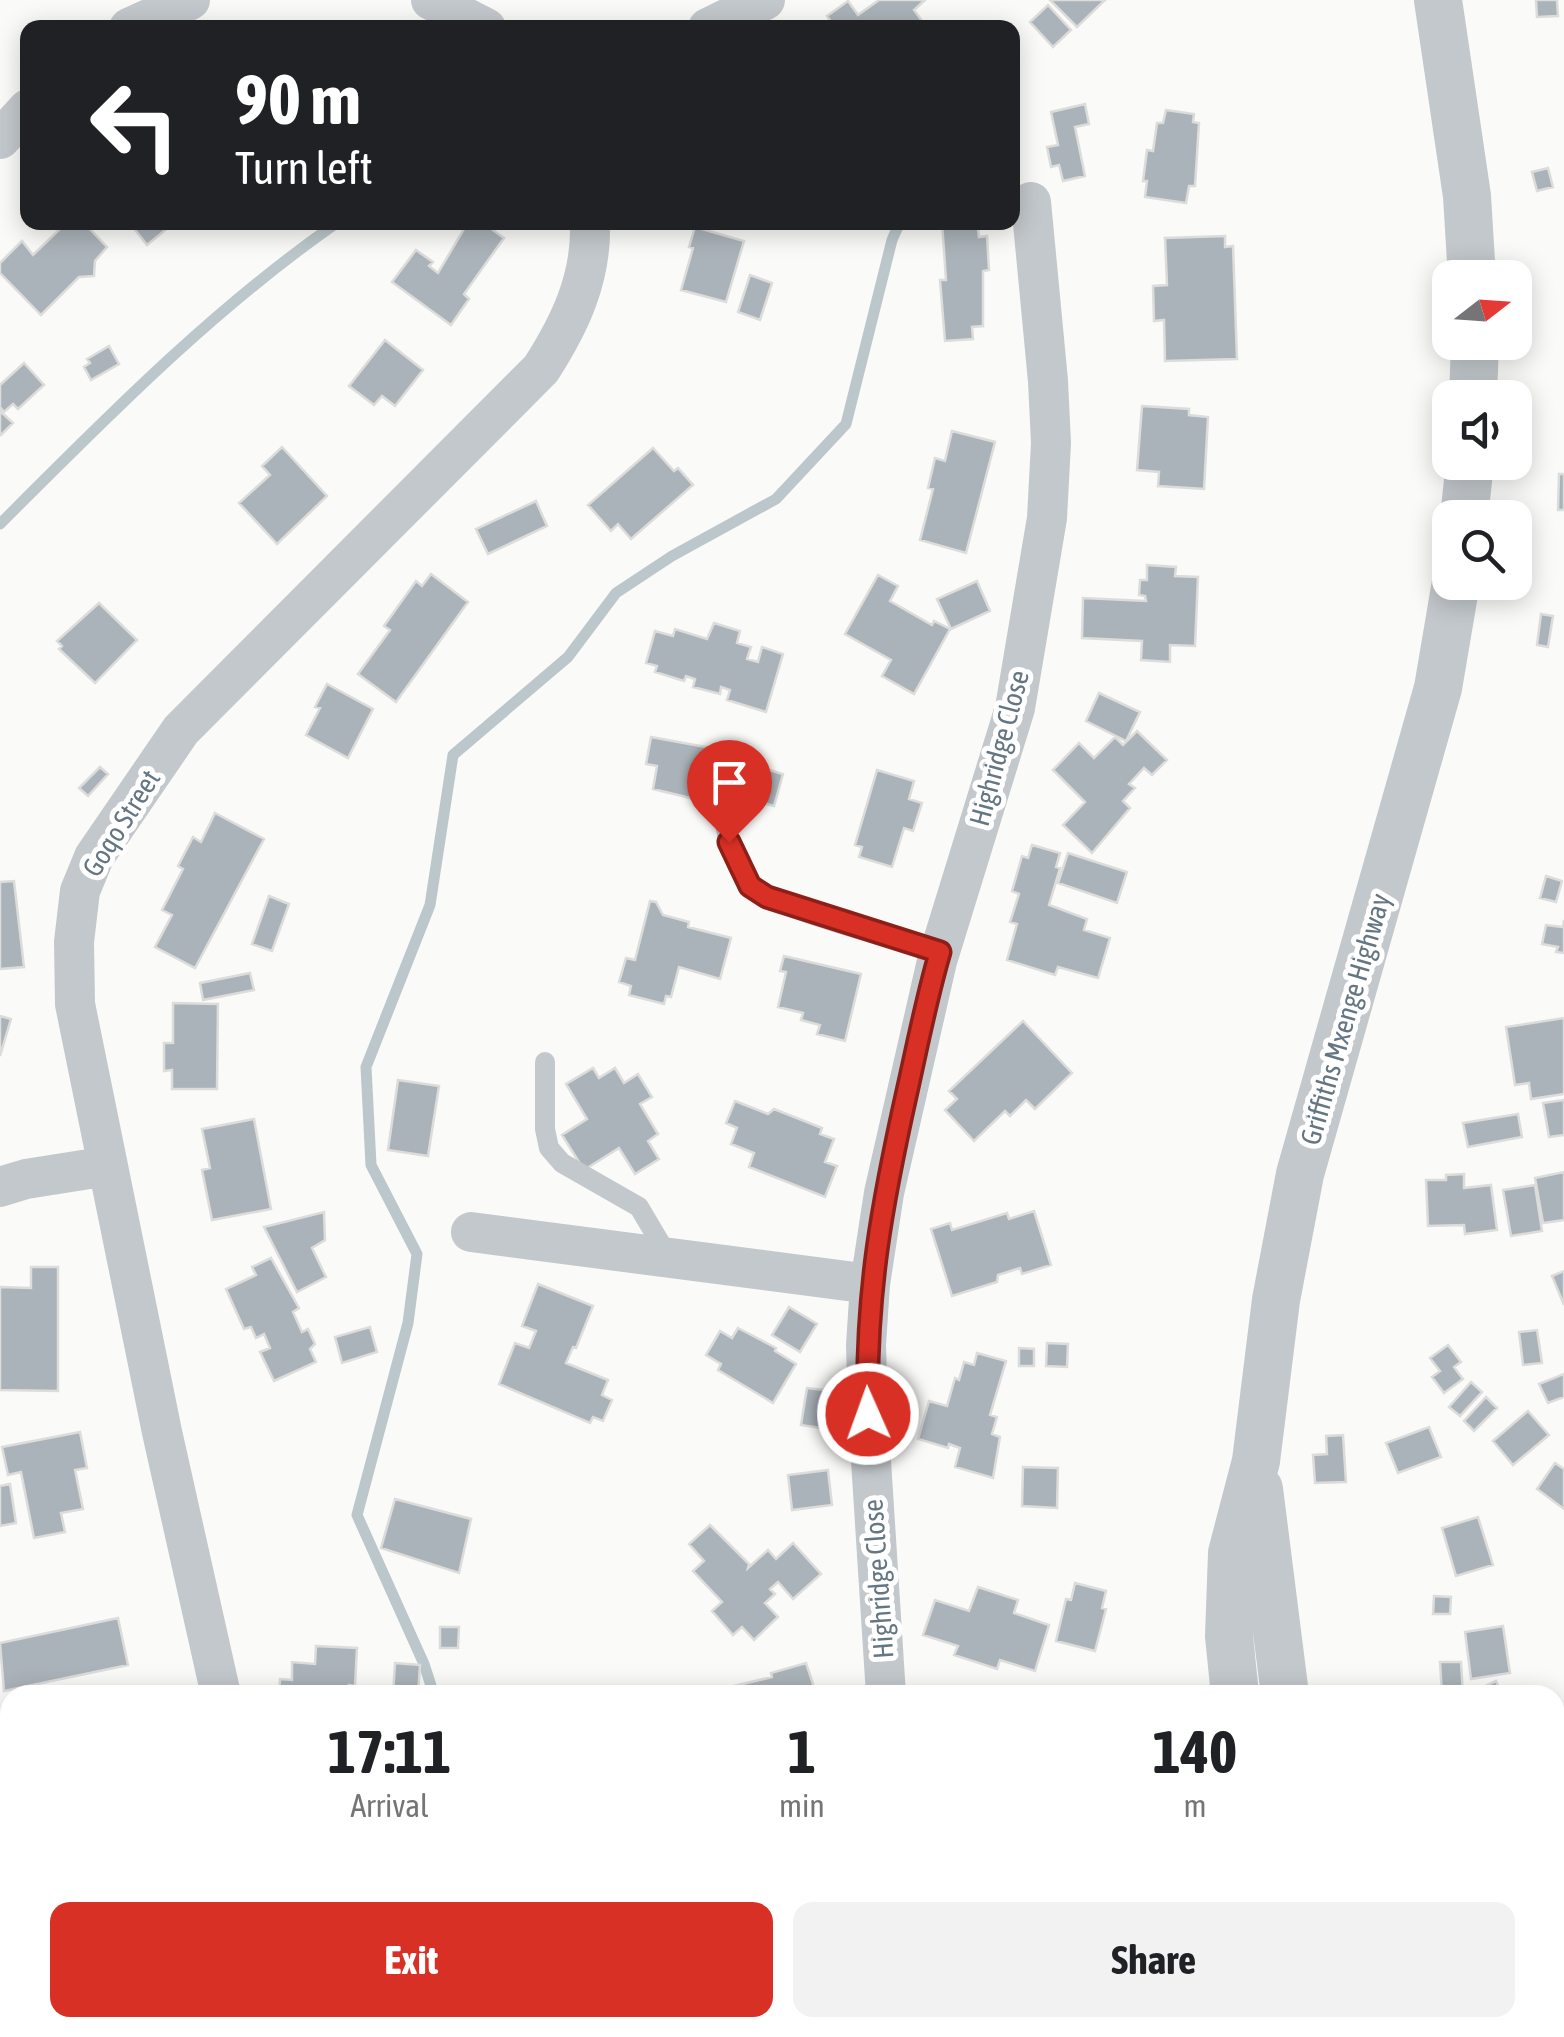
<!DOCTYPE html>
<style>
body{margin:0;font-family:"Asap Condensed",sans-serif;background:#f2f2f2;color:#202124;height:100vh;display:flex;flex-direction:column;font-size:38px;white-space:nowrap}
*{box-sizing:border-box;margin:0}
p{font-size:32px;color:#757577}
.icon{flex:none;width:55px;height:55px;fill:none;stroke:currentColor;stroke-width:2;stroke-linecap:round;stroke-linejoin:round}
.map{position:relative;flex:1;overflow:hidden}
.side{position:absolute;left:0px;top:1685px;width:1565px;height:352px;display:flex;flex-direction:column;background:#fff;border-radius:30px 30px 0 0;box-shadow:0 5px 25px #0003}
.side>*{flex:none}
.banner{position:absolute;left:20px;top:20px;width:1000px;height:210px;border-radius:20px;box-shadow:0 5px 25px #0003;background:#202124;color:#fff;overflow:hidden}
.needle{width:65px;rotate:73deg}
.controls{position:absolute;left:1432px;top:260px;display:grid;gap:20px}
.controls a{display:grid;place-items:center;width:100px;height:100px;border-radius:20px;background:#fff;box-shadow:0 5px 25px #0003;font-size:50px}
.pin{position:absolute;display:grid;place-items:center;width:85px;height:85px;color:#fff;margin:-102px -42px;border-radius:50% 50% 50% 0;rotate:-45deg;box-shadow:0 0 10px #0007}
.pin .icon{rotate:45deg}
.me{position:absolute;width:110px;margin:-55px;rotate:358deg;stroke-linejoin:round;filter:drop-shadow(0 0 8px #0008)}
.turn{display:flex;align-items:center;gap:35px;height:210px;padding:0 50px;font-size:45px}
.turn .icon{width:130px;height:130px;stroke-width:2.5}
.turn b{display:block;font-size:70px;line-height:85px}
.eta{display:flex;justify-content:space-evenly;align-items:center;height:170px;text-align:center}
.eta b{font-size:60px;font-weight:700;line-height:70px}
.button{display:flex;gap:20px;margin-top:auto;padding:20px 50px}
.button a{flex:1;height:115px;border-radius:20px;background:#d93025;color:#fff;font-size:40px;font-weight:700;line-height:115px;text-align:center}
.button a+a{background:#f2f2f2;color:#202124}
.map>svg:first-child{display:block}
</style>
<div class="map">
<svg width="1564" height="2037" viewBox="0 0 1564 2037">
<rect width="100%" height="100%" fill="#fafaf8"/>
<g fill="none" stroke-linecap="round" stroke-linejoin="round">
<!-- stream -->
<path stroke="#bbc7cb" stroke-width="11" d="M0 524C106 418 214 308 338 222
M434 1695 424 1664 357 1515 408 1323 417 1254 371 1165 366 1067 430 905 453 755 568 657 616 593 672 556 776 499 846 424 892 240 900 222
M189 2037 236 2028"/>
</g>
<!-- building -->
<path fill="#aab3b9" stroke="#dcdcda" stroke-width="2.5" d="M879 0H925L914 10 925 25 835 28 827 16 848 1 858 15Z
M1050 0H1105L1077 27Z
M1536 0H1557L1558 16 1537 17Z
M1048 5 1071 30 1053 47 1030 22Z
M1085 104 1089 124 1075 127 1085 176 1063 181 1059 165 1051 167 1047 147 1058 145 1051 112Z
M1166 110 1194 114 1193 122 1199 123 1195 186H1189L1186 203 1145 197 1147 181H1143L1147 150 1153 151 1157 123H1163Z
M1548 168 1553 187 1537 191 1532 172Z
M67 222H83L107 247 95 261 94 276 79 277 41 315 0 273V263L22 241 33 255Z
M129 222H175L147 245Z
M468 222H482L504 238 464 294 469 299 451 325 392 282 416 250 433 262 429 266 438 273Z
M942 222H977L979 237 987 236 989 270 983 271V326L972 327 973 339 945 341 940 280H946Z
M695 227 744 241 726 302 681 290 693 248 689 247Z
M1225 236V247L1233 246 1237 359 1165 361 1164 320 1154 321 1153 286 1167 285 1165 238Z
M750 275 772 283 760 320 738 312Z
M385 340 423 370 395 406 382 396 374 405 349 386Z
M109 346 119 364 91 380 84 367 90 363 87 359Z
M24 363 44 385 18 409 13 404 4 412 0 407V385Z
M1142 406 1189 409V415L1208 417 1204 489 1158 486 1159 472 1137 470Z
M0 411 13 423 1 435 0 434Z
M952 431 995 442 966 553 920 540 933 489 928 488 935 458 945 461Z
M282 447 327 496 277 544 239 503 270 475 262 466Z
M653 448 674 471 678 468 693 485 631 539 618 524 611 531 588 505Z
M1559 474H1564V510H1558Z
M536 501 547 526 488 554 476 529Z
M1147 565 1176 567 1175 576 1198 577 1195 646 1170 645V662L1141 660 1142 641 1082 638 1083 598 1146 601 1145 596 1139 595 1140 580H1147Z
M431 574 468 602 396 702 358 674 390 630 384 626 416 581 422 586Z
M878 575 898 586 890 601 932 625 934 621 950 629 914 694 882 676 891 660 845 634Z
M977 581 990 611 951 629 937 599Z
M99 603 137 640 95 683 59 649 62 646 57 641Z
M1541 614 1553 616 1548 647 1537 645Z
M714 623 740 631 737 643 751 647 747 659 758 662 762 647 783 654 766 712 727 700 730 690 721 687 720 694 693 687 695 679 686 676 684 681 655 672 657 666 646 663 655 631 673 636 675 629 707 639Z
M327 684 373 709 348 758 306 735 320 708 315 707Z
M1099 693 1140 712 1126 741 1086 721Z
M1137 731 1167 760 1152 775 1144 768 1129 784 1135 788 1123 801 1130 808 1092 853 1063 825 1085 802 1053 770 1079 743 1094 758 1115 737 1123 745Z
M651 737 744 754 735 800 708 795 707 802 653 789 657 766 646 764Z
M752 765 783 774 774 806 743 798Z
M100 767 108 774 88 796 79 788Z
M877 770 914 781 909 799 922 803 913 831 904 828 892 867 859 857 862 847 855 845Z
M215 813 264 839 195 968 155 947 172 915 162 910 183 869 178 866 193 837 201 842Z
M1032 845 1060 853 1056 867 1060 868 1049 905 1087 919 1084 930 1110 938 1098 978 1058 967 1055 975 1007 960 1017 924 1010 922 1019 894 1012 891 1022 856 1028 858Z
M1068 853 1127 872 1117 903 1058 883Z
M1546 876 1562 881 1556 902 1540 898Z
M14 881 24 967 0 969V882Z
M269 896 289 904 272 951 252 944Z
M650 901 656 902 663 915 689 922 688 927 731 938 720 979 679 967 671 997 666 996 664 1004 629 995 631 986 619 982 626 958 635 960Z
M1564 920V953L1556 952 1558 947 1542 944 1546 925 1563 927Z
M784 956 861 974 845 1041 817 1034 820 1025 801 1020 803 1013 778 1007 786 972 780 971Z
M250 973 254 990 203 1000 200 983Z
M173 1003 218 1004 217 1089H172V1070L164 1071V1043H173Z
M0 1016 11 1019 0 1056Z
M1564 1018V1094L1531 1099 1529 1083 1515 1085 1506 1027Z
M1023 1021 1072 1073 1035 1109 1026 1100 1010 1116 1005 1111 974 1141 945 1110 957 1099 949 1091Z
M593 1068 599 1078 615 1068 624 1083 638 1074 652 1097 640 1104 658 1134 648 1141 659 1159 635 1174 619 1148 584 1170 562 1135 587 1119 566 1084Z
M398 1080 439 1086 428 1156 388 1150Z
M1564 1100V1135L1549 1137 1543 1103Z
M735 1101 768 1114 774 1109 822 1128 820 1134 834 1139 825 1162 837 1166 825 1197 749 1167 754 1153 731 1144 737 1128 726 1123Z
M1518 1114 1522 1137 1468 1147 1463 1123Z
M254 1119 271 1209 212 1220 202 1170 210 1168 202 1129Z
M1564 1172V1220L1543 1223 1535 1178Z
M1464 1174V1188L1491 1185 1497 1230 1465 1234 1464 1225 1428 1226 1426 1180H1446V1175Z
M1535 1185 1542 1231 1511 1236 1503 1190Z
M1034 1211 1051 1265 1022 1274 1020 1268 998 1275 997 1282 952 1296 931 1229 950 1223 952 1230 1007 1213 1009 1219Z
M324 1212 325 1240 312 1248 326 1277 297 1292 264 1227Z
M271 1258 299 1308 293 1312 302 1332 308 1329 315 1344 310 1349 316 1362 274 1381 260 1352 270 1348 264 1334 256 1338 251 1327 244 1329 226 1289 256 1275 252 1267Z
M31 1267H58V1391L0 1390V1287L31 1288Z
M1564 1271V1305L1552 1276Z
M538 1284 593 1306 576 1348 573 1347 566 1363 608 1380 602 1395 612 1400 603 1421 593 1417 590 1423 499 1384 515 1343 529 1348 536 1331 522 1326Z
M789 1307 817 1324 800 1352 772 1335Z
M370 1327 377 1352 342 1363 335 1337Z
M738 1328 776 1348 775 1351 796 1364 773 1403 718 1370 721 1364 706 1355 720 1331 732 1338Z
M1537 1330 1542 1363 1523 1365 1519 1332Z
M1047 1343 1068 1344 1067 1367 1046 1366Z
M1448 1345 1461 1362 1454 1367 1463 1379 1444 1393 1432 1377 1440 1371 1430 1358Z
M1019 1348 1034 1349V1366H1019Z
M977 1353 1006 1361 990 1415 997 1417 992 1434 1000 1437 993 1478 955 1467 960 1448 949 1444 948 1448 918 1439 929 1401 947 1406 955 1378 959 1380 964 1362 974 1365Z
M1564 1374V1397L1548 1403 1539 1384Z
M1471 1382 1482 1392 1460 1416 1449 1407Z
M807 1388 833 1391 827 1429 801 1425Z
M1486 1397 1497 1408 1474 1431 1464 1421Z
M1528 1411 1549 1435 1513 1465 1493 1441Z
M1429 1427 1441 1457 1398 1473 1386 1443Z
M80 1432 87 1468 75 1470 83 1509 61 1513 65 1532 34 1538 21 1472 8 1475 2 1447Z
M1343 1435 1346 1482 1315 1483 1313 1455 1327 1454 1326 1436Z
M1555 1463 1564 1469V1509L1537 1489Z
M1023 1467 1058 1468 1057 1508 1022 1506Z
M828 1470 832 1505 792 1510 788 1475Z
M10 1484 16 1523 0 1526V1486Z
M395 1499 471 1519 459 1573 381 1548Z
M1478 1517 1493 1565 1456 1576 1442 1528Z
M710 1525 749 1564 748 1568 768 1550 776 1559 793 1543 821 1574 793 1599 778 1582 770 1589 775 1594 765 1603 778 1617 754 1640 742 1627 733 1635 712 1611 722 1602 693 1571 704 1561 689 1544Z
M1075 1583 1106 1591 1102 1608 1106 1609 1095 1651 1056 1641 1066 1599 1071 1600Z
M978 1587 1018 1600 1014 1613 1049 1625 1035 1671 1000 1660 997 1669 954 1655 958 1646 923 1635 935 1600 969 1611Z
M1434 1596 1451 1597 1450 1614H1433Z
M118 1618 128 1665 4 1691 0 1643Z
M1503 1626 1510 1673 1471 1679 1465 1632Z
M440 1627H459L458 1648H440Z
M316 1646 357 1648 355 1686 349 1685V1695H279L280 1679 292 1680V1662L315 1664Z
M1440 1662H1461L1463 1695H1442Z
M395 1663 420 1665 418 1695H393Z
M806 1663 816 1693 710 1695 709 1692 772 1677 771 1673Z
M1496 1681 1502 1695H1480L1477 1690Z
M1564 1768V1828L1561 1830 1555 1819V1773Z
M1564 1830V1849L1555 1854V1835Z
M10 1921V1946L0 1948V1923Z
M669 2028H718L720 2037H670Z
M871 2028H910L888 2037H875Z"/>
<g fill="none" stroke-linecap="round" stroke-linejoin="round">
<!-- service -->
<path stroke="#c3c8cc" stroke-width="20" d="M722 810C727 835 732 863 749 884 768 908 903 941 940 953
M545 1062V1129L549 1148 562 1163 639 1207 668 1256"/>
<!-- minor -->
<path stroke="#c3c8cc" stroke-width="40" d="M431 0 486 28
M129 28 190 0
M708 28 765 0
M0 139 28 109
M0 1187 26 1179 108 1166
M471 1232 870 1284
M221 1695 162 1432 75 1004 74 942 80 891 94 857 181 730 541 369C570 324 592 278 590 222
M886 1695 868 1414 866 1345 870 1284 884 1193 937 961 1015 708 1047 518 1051 443 1048 381 1031 202
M295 2028 296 2037
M976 2028 979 2037"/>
<!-- tertiary -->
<path stroke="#c3c8cc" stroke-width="48" d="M1438 0 1467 196 1472 278
M1473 398 1475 342
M1464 518 1470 462
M1259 1489 1285 1695
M1235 1695 1229 1636 1232 1553 1256 1461 1276 1300 1300 1174 1438 688 1456 582
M1307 2028 1310 2037
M1368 2028 1370 2037"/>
</g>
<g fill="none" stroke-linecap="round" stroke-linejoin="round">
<defs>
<path id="route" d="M729 842 750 886 767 897 940 952C927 996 918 1042 908 1087 882 1203 865 1294 868 1414"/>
</defs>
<!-- route casing -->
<use href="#route" stroke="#8d1f18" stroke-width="25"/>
<!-- route -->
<use href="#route" stroke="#d93025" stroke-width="18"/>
</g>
<g text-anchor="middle" stroke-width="10" stroke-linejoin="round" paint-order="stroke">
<!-- street labels -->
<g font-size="28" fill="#657683" stroke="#fff">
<text transform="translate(999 748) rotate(-75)" y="10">Highridge Close</text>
<text transform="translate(121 823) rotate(-58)" y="10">Goqo Street</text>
<text transform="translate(1345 1019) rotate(-74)" y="10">Griffiths Mxenge Highway</text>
<text transform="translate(878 1579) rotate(-94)" y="10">Highridge Close</text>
</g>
</g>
</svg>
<div class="controls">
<a><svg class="needle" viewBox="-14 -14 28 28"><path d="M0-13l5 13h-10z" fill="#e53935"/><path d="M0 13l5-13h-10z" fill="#757577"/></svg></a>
<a><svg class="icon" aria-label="sound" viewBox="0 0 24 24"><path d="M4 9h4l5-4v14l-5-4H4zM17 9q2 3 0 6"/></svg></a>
<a><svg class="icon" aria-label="search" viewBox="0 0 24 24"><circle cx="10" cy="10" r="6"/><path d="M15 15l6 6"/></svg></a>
</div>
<div class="pin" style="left:729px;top:842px;background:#d93025"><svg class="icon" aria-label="arrive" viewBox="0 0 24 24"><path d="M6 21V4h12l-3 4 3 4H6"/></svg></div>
<svg class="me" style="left:868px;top:1414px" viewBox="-20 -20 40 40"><circle r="17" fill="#d93025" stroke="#fff" stroke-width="3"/><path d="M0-11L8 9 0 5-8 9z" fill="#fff"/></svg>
<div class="banner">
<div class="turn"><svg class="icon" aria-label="left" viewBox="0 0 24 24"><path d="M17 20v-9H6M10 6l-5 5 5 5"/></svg><div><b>90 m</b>Turn left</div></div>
</div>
<section class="side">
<div class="eta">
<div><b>17:11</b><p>Arrival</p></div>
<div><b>1</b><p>min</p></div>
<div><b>140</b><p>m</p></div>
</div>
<div class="button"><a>Exit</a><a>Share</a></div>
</section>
</div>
